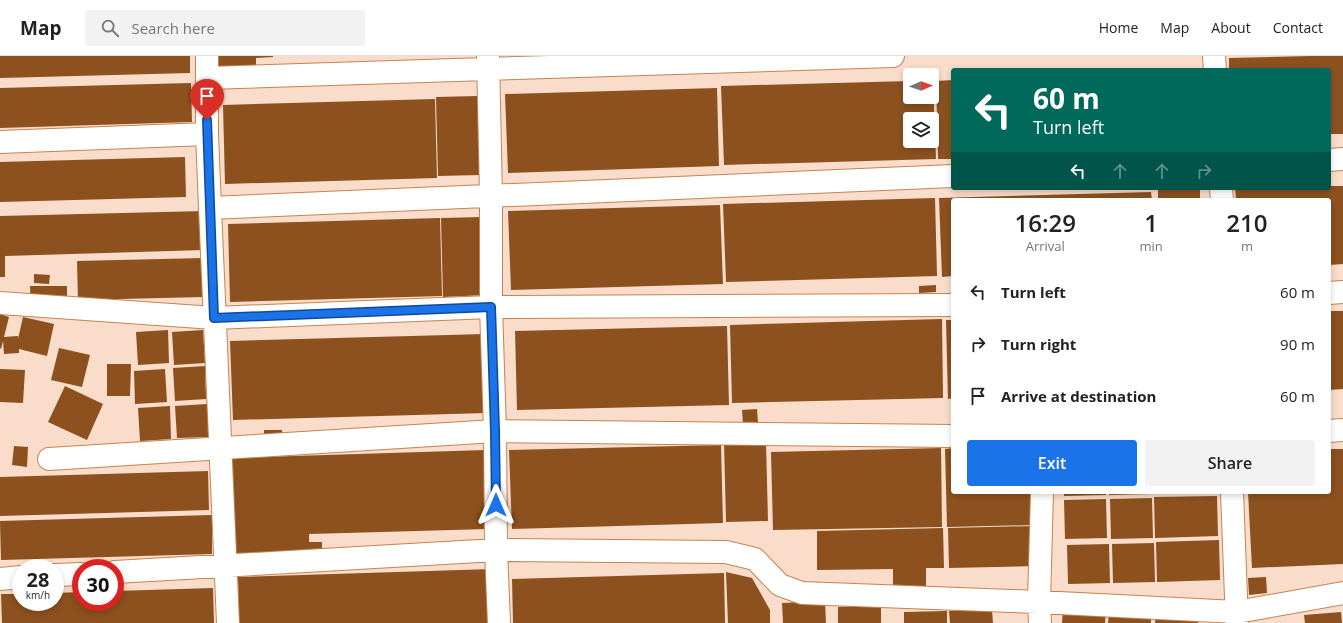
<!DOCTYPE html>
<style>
body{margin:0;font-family:"Open Sans",sans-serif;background:#f2f2f2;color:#222;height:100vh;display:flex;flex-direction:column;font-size:15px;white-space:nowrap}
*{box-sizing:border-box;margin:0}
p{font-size:13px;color:#767676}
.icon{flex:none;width:22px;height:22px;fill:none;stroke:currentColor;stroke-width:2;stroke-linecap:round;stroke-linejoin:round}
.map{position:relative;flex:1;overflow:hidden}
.side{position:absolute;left:951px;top:142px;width:380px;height:296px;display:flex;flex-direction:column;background:#fff;border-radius:4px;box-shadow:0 2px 6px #0003}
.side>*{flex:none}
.top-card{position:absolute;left:951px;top:12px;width:380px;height:122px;border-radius:4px;box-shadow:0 2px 6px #0003;background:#00695c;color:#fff;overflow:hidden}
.needle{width:26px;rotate:88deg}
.controls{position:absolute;left:903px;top:12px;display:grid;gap:8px}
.controls a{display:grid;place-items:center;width:36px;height:36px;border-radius:4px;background:#fff;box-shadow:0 2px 6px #0003;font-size:20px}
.speed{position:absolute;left:12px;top:503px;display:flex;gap:8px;font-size:20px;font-weight:700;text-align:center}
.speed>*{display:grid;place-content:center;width:52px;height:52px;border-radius:50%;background:#fff;box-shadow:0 2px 6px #0003;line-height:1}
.speed small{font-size:10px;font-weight:400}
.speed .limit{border:6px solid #d22;background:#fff;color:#111}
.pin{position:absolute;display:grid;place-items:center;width:34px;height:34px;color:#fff;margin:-41px -17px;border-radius:50% 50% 50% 0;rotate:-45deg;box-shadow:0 0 4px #0007}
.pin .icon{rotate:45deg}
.me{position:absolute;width:44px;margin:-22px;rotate:0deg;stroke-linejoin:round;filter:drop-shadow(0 0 3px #0008)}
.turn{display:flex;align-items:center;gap:14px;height:84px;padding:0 16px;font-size:18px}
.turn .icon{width:52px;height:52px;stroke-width:2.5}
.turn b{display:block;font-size:28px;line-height:34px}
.lanes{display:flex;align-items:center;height:38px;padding:0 16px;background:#0003;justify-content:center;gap:20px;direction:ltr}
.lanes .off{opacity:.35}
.eta{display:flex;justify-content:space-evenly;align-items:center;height:68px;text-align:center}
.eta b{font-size:24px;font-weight:600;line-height:28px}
.primary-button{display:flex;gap:8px;margin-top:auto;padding:8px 16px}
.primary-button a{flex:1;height:46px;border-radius:4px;background:#1a73e8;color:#fff;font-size:16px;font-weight:600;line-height:46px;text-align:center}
.primary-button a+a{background:#f2f2f2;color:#222}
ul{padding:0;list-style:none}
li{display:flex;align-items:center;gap:12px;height:52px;padding:0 16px}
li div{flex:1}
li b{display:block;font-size:15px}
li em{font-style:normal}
header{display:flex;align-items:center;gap:24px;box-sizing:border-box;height:56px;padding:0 20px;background:#fff;border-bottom:1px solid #e0e0e0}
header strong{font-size:19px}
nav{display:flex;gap:22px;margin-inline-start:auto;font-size:14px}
.search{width:280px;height:36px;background:#f2f2f2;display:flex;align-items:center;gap:10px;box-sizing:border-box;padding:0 14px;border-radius:4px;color:#767676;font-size:15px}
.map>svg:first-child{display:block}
</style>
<header>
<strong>Map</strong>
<div class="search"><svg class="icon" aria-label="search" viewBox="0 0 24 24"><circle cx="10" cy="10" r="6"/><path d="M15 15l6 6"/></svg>Search here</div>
<nav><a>Home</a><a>Map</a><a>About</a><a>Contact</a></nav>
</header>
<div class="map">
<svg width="1343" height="567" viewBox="0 0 1343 567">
<rect width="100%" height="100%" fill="#f9dcc9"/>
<!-- building -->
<path fill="#8c511f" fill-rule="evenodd" d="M0 0H190V17L0 22Z
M218 0H273V1L256 2V23H218Z
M1310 0H1343V78H1329V14H1229V2Z
M1197 12V14H1160V13Z
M932 24H933L936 103 724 109 721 30 910 25V41H932ZM910 63H932V85H910Z
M953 24V103H938L936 25Z
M191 27 192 66 0 72V32Z
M717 32 719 110 508 117 505 38Z
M478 40 480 119 438 120 436 41Z
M435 43 437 122 225 128 223 49Z
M185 101 186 141 0 146V106Z
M1329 130H1343V208L1329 209V144H1236L1235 132H1329Z
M1158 132H1200V144H1158Z
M1151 136 1152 144H953V220L942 221 939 142Z
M935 142 937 220 726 226 723 148Z
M720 149 723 228 511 234 508 155Z
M204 155V194L5 200V221H0V160Z
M483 161 485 239 443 241 441 162Z
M440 162 442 240 230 246 228 168Z
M203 202 204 241 78 244 77 205Z
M34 218 50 219 49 228 34 227Z
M936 229V236L919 237V230Z
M30 230H67V258H31Z
M1329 255H1343V333L1329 334Z
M0 258 9 261 4 281 18 280V283L23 261 54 268 47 300 19 293V297L4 298 3 285 1 293 0 292Z
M942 263 943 342 732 347 730 269Z
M946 264H953V342L948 343Z
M727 270 729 349 517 354 515 275Z
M168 274 169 307 138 309 136 276Z
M203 274 205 307 174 309 172 276Z
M485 278 487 357 233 364 230 285Z
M59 292 90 299 82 331 51 324Z
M107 308H131L130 340H107Z
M205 310 206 343 175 345 173 312Z
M0 313 25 314 23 347 0 346Z
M165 313 167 346 135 348 134 315Z
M65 330 103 348 87 384 48 366Z
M207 348 209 381 177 382 175 350Z
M170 350 171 383 140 385 138 352Z
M757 353 758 367 743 368 742 354Z
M264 374H282V386H264Z
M766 386 768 465 726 466 724 387Z
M721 389 723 467 512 473 509 394Z
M14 390 28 391 27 411 12 409Z
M941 392 942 471 773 474 771 396Z
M953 392V436H1032L1033 469 947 471 945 393Z
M1329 393H1343V508L1252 512 1248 436H1329Z
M486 394 488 473 309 478V486H322V507L236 508V480H234L231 402Z
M208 415 209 454 0 460V421Z
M1064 436H1106V439L1064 440Z
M1109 436H1151V438L1109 439Z
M1217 440 1218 480 1155 482 1154 441Z
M1152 442 1153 482 1111 483 1110 443Z
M1106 443 1107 482 1065 483 1064 444Z
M212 459V498L1 504 0 465Z
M1033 470 1034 510 949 512 948 472Z
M943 472 944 512H926V531L893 532V513L817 514V475Z
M1219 484 1220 524 1157 526 1156 486Z
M1154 487 1155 526 1113 527 1112 488Z
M1109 488 1110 527 1068 528 1067 489Z
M492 513 494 567H239L238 521Z
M726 516 752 522 770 554V567H728Z
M724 517 725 567H513L512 523Z
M1266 521 1267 537 1249 539 1248 522Z
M213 532 214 567H2L1 538H21V546H55V537L81 536V546H115V535Z
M825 545 826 567H783L782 547Z
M881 549V567H838V551Z
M1063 552 1106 555 1105 567H1062Z
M992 554 993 567H950L949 555Z
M947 555V567H904V556Z
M1341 556 1342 567H1305L1304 559Z
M1109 558 1151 561V567H1108Z
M1156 559 1198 562V567H1155Z"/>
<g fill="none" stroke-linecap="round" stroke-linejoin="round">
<defs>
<path id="minor" d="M207 0V78L210 152 228 567
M488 0 491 140V251L495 375 496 494 499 567
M1214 0 1215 14
M207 22 893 0
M0 86 207 78
M1329 104 1343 103
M1221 132 1222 144
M210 152 953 120
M1329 237 1343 236
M0 247 214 262 491 251 953 249
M1329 375 1343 374
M49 403 495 375 953 380
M1232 436 1237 567
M115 516 496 494 726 496 755 503 780 529 802 537 1039 546 1237 556 1343 537
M55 519 81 518
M0 523 21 521
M1040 567 1039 546 1042 436"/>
</defs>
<!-- minor casing -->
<use href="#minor" stroke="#c48452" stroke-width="24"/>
<!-- minor -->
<use href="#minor" stroke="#fff" stroke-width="22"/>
</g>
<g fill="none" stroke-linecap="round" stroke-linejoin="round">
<defs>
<path id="route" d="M207 64 214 262 491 251 495 375 496 449"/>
</defs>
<!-- route casing -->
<use href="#route" stroke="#114b97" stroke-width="10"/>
<!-- route -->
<use href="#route" stroke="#1a73e8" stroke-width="7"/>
</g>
</svg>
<div class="controls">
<a><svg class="needle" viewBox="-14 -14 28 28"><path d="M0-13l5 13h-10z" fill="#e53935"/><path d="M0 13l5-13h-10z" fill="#767676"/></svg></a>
<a><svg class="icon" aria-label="layers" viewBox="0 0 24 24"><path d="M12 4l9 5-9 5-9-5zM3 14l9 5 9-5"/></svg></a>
</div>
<div class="speed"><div>28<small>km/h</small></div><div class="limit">30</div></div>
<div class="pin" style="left:207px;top:64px;background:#d93025"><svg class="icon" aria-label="arrive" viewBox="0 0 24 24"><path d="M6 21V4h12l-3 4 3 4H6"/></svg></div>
<svg class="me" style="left:496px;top:449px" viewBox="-20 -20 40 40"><path d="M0-17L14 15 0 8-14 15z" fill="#1a73e8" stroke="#fff" stroke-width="4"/></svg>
<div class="top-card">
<div class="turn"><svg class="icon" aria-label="left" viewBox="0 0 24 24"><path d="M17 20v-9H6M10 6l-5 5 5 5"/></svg><div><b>60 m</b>Turn left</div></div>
<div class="lanes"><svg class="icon" aria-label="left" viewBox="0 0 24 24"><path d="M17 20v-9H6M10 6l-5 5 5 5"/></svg><svg class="icon off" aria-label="ahead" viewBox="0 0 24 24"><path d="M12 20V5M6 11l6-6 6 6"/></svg><svg class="icon off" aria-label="ahead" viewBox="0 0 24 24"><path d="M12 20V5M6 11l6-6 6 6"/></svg><svg class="icon off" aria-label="right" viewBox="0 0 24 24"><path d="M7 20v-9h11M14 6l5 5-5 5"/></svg></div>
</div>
<section class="side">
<div class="eta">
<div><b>16:29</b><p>Arrival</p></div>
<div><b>1</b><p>min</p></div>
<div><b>210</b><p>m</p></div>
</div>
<ul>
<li><svg class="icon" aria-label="left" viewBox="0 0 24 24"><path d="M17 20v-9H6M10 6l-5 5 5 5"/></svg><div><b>Turn left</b></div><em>60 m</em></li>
<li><svg class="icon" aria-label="right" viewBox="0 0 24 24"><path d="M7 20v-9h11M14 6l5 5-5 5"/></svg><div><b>Turn right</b></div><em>90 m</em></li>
<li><svg class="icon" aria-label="arrive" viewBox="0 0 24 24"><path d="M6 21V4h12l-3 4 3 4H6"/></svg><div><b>Arrive at destination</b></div><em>60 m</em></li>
</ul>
<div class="primary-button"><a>Exit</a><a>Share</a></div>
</section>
</div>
